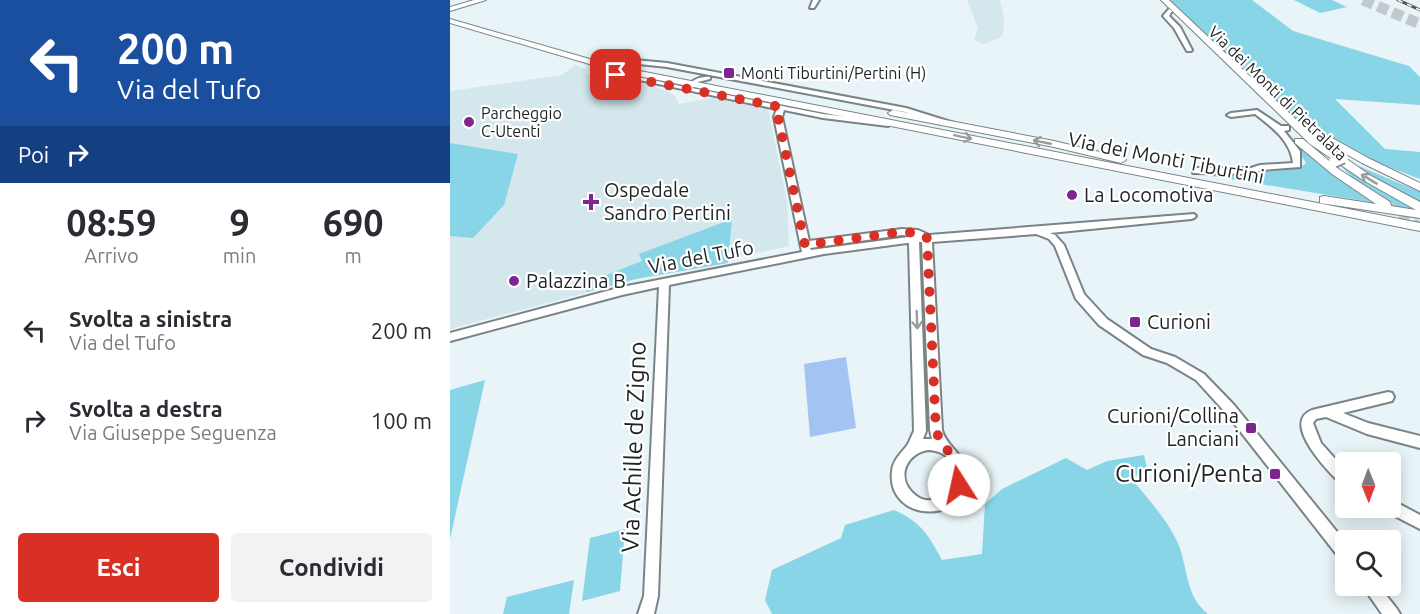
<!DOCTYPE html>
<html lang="it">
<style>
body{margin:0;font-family:Ubuntu,sans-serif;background:#f2f2f3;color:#2b2b33;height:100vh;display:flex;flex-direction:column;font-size:22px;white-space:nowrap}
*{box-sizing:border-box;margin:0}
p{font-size:20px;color:#7c7c81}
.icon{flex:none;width:33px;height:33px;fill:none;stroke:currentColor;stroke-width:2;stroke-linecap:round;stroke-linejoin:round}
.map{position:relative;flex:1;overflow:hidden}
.sheet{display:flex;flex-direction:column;background:#fff;width:450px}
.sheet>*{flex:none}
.guide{background:#1a4fa0;color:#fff;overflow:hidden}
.needle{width:39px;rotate:179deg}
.controls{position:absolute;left:885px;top:452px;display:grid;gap:12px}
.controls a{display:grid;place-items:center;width:66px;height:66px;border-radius:6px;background:#fff;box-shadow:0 3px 15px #0003;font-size:30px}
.pin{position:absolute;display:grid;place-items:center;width:51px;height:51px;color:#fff;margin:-26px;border-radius:12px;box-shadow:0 3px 9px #0006}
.me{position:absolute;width:66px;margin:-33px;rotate:350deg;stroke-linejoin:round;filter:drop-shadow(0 0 4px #0008)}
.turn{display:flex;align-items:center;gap:21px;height:126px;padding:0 18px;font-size:27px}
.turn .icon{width:78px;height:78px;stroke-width:2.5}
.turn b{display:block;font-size:42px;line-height:51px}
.then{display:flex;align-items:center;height:57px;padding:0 18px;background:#0003;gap:12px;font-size:22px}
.eta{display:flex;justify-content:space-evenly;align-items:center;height:102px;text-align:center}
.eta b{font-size:36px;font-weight:600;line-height:42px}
.cta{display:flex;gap:12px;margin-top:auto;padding:12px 18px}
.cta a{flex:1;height:69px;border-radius:6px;background:#d93025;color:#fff;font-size:24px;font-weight:600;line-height:69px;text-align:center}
.cta a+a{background:#f2f2f3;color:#2b2b33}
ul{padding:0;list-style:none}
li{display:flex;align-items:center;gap:18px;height:90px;padding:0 18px}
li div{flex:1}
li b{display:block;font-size:22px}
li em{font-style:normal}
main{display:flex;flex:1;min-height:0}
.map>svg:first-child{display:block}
</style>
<main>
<section class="sheet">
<div class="guide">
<div class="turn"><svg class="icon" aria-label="left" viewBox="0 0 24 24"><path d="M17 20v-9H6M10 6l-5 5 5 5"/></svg><div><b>200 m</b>Via del Tufo</div></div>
<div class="then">Poi<svg class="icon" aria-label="right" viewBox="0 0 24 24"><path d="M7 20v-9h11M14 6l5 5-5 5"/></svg></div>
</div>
<div class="eta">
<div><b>08:59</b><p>Arrivo</p></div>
<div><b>9</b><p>min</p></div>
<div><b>690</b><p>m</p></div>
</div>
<ul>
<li><svg class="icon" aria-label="left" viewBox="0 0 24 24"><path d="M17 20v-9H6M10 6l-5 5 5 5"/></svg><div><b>Svolta a sinistra</b><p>Via del Tufo</p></div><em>200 m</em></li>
<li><svg class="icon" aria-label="right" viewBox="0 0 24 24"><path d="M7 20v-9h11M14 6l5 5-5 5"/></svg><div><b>Svolta a destra</b><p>Via Giuseppe Seguenza</p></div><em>100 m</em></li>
</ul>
<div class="cta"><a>Esci</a><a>Condividi</a></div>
</section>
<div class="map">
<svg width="970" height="614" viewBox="0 0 970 614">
<rect width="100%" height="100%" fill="#e8f4f7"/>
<!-- built -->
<path fill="#d3e7ec" d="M517 0H550L554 20 553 33 549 38 533 44 524 40 528 28Z
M125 65 138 70 137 74 196 84 219 92 225 96 229 104 263 98 318 109 337 201 339 246 278 259V263L186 279 0 329V91L112 75Z"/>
<!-- green -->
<path fill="#88d5e8" d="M720 0H802L843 31 959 66 970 77V105L885 99 935 149 970 152V179C925 162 878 144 840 113 798 78 760 37 720 0Z
M844 0H882L897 7 870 13Z
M839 137 904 179 889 164 969 210 743 173 796 174 850 168 856 163Z
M0 143 68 154 54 205 23 238 0 236Z
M897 161 970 192V203Z
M282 219 278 263 186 279 137 292 132 285 192 261 189 254Z
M35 380 0 539V390Z
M694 455 697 468 682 479C697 498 715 517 726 539 739 565 733 594 758 614H322L315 600 322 570 391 538 395 525 444 510C471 522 478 534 492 560L532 554 535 504 552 489 616 458 637 470 657 461Z
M175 529 170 591 132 601 140 538Z
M124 580 119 614H53L57 597Z"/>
<!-- water -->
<path fill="#a3c4f2" d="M396 357 406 428 360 437 354 364Z"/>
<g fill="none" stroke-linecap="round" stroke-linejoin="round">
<!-- secondary-tunnel -->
<path stroke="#c0cacd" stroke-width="10" stroke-dasharray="10 5" stroke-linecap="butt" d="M938 206 970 227"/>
<!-- highway-tunnel -->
<path stroke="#c0cacd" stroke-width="11" stroke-dasharray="11 5" stroke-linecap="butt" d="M913 0 970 24"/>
<defs>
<path id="street" d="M363 0H369L364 8H360Z
M719 9 722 11 719 16 730 27 742 50 741 51H737L724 28 713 16Z
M163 58 217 63 456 108 504 123 500 125 455 112 217 67 161 61 160 60Z
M146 61 160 71 235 87C243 80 250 76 260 77V79L248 82 242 88 373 114 441 122 442 124 438 126 373 118 334 110 332 117 359 241 452 229 468 230 479 235 744 214 746 216 744 218 741 219 600 233 605 235 614 245 634 294 657 319 701 349 725 357 754 374 784 405 896 543V562L891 560 776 413 746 380 717 363 693 355 649 325 626 299 605 246 599 239 586 234 482 242 492 430C496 447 515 453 516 474 519 526 436 523 442 471 443 459 452 453 458 444 460 440 462 435 464 431L459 243H457L374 254 219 285 208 596 204 614H188L194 596 209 287 172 295 0 341V333L172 287 352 252 324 117 327 109 156 73 144 64V62ZM452 235 466 236 361 250 360 248ZM469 242H472L480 430 482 439H473L476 431ZM479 450C528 454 491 525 461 491 446 474 459 452 479 450Z
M807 110 831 126H839V130L834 131 850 151V167L811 170 802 174 743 173V169L746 168H801L810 165 843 163C841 141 822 127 805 114L781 117 777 115 781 113Z
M938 392 942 393 944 397 942 401 893 413 918 423 970 436V448L917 434 876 417 866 419 863 423 871 443 896 471V486L891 484C879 472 830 423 862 410Z
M940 499 970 515V529L935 511 934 507H940Z
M912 585H928L947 609 950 614H932Z"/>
<path id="secondary" d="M24 0H36L0 11V7Z
M711 0H719L856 129 864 128 920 159 970 183V191L912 163 864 136 921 176 970 202V218L870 203V197L874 196 926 204 882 174 845 143V139H853L890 170 940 202 941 206 966 210 913 180 860 144Z
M0 19 164 66 970 223V231L163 71 0 23Z
M443 110 604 141 675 158 676 160 671 163 604 147 440 115 438 113Z"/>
</defs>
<!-- street casing -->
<use href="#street" stroke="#7a8487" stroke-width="4"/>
<!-- secondary casing -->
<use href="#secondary" stroke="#7a8487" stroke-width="2"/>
<!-- street -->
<use href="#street" fill="#fff" fill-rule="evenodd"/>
<!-- secondary -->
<use href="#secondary" fill="#fff" fill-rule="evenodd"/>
<defs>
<path id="rail" d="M948 0 970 10"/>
</defs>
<!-- rail casing -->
<use href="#rail" stroke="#515758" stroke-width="3"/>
<!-- rail -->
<use href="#rail" stroke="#fff" stroke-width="1.5" stroke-dasharray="5" stroke-linecap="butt"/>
<defs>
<path id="secondary-bridge" d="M884 162 893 158"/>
</defs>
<!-- secondary-bridge casing -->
<use href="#secondary-bridge" stroke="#7a8487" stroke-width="13" stroke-linecap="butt"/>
<!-- secondary-bridge -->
<use href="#secondary-bridge" stroke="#fff" stroke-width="10"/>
</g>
<!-- one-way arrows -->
<defs><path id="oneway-shaft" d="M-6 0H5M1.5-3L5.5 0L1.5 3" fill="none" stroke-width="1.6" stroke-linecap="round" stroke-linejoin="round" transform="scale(1.5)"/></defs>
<g stroke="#9a9c9c">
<use href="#oneway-shaft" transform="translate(513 137) rotate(12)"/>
<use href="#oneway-shaft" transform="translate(592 142) rotate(-169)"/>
<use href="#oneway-shaft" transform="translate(919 179) rotate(-149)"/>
<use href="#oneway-shaft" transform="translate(467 320) rotate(88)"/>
</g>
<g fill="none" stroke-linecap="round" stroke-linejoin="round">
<!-- route -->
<path stroke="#d93025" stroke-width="10" stroke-dasharray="0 18" d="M166 75 330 107 328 117 355 245 452 232 468 233 477 238 486 430C492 452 515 459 509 485"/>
</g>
<!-- markers -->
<g fill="#7f2592" stroke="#fff" stroke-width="2">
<rect x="273" y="67" width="12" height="12" rx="3"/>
<circle cx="19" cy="122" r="6"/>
<circle cx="622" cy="195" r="6"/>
<path d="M138 193h6v6h6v6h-6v6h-6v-6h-6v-6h6z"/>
<circle cx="64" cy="281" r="6"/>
<rect x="679" y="316" width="12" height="12" rx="3"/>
<rect x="795" y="422" width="12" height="12" rx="3"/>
<rect x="819" y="468" width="12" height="12" rx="3"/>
</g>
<g text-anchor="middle" stroke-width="4.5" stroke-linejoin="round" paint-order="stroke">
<!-- far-poi labels -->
<g font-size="16" fill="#1f2324" stroke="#fff" text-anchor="start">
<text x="291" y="79">Monti Tiburtini/Pertini (H)</text>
<text x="31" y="119">Parcheggio<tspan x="31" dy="18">C-Utenti</tspan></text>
</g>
<!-- far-street labels -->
<g font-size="16" fill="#1f2324" stroke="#fff">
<text transform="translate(828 93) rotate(44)" y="6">Via dei Monti di Pietralata</text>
</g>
<!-- street labels -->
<g font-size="20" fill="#1f2324" stroke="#fff">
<text transform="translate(716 158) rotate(11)" y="7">Via dei Monti Tiburtini</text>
<text transform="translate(251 257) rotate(-11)" y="7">Via del Tufo</text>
</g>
<!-- poi labels -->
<g font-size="20" fill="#1f2324" stroke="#fff" text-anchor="start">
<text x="154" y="197">Ospedale<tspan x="154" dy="23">Sandro Pertini</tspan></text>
<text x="634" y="202">La Locomotiva</text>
<text x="76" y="288">Palazzina B</text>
<text x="697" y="329">Curioni</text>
<text x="789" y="423" text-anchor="end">Curioni/Collina<tspan x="789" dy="23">Lanciani</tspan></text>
</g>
<!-- near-street labels -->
<g font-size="24" fill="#1f2324" stroke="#fff">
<text transform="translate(184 447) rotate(-88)" y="8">Via Achille de Zigno</text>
</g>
<!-- near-poi labels -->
<g font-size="24" fill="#1f2324" stroke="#fff" text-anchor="end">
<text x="813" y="482">Curioni/Penta</text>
</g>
</g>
</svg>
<div class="controls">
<a><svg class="needle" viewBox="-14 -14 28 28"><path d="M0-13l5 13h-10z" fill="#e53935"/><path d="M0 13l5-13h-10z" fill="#7c7c81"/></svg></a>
<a><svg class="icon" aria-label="search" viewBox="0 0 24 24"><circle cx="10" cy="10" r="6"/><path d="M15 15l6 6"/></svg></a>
</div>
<div class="pin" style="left:166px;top:75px;background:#d93025"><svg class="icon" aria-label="arrive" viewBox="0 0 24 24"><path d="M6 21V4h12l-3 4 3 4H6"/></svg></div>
<svg class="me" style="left:509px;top:485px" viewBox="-20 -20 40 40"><circle r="19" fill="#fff"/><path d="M0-13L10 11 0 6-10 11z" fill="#d93025"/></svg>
</div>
</main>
